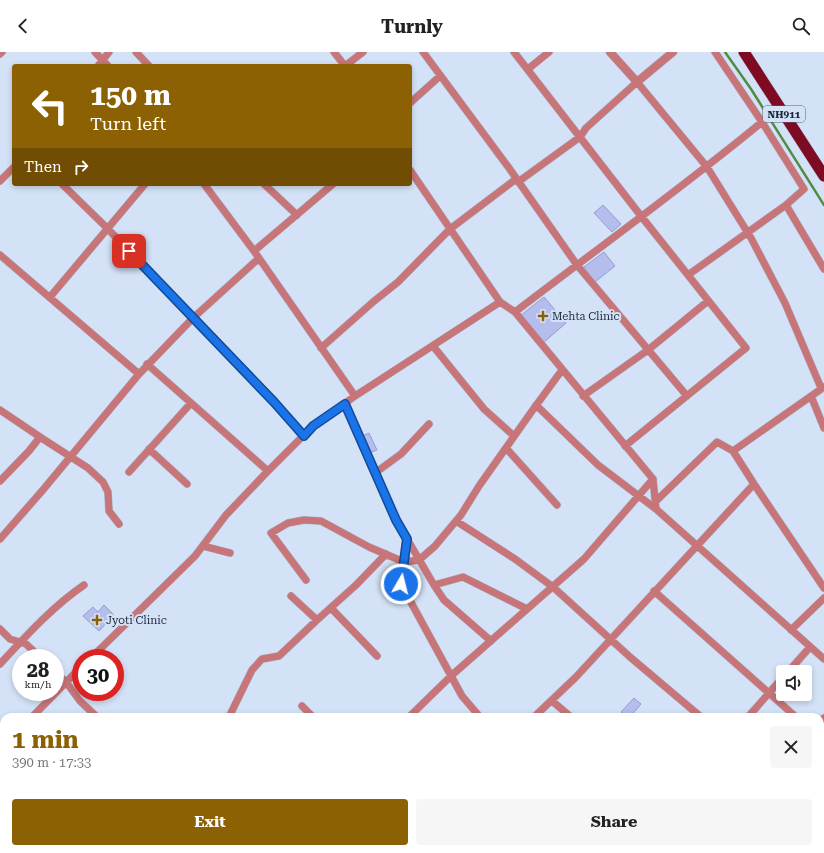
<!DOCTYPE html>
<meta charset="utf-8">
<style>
body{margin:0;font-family:"Roboto Serif",serif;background:#f6f6f6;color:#222;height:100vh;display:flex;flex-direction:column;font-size:15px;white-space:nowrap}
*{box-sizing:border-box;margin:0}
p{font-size:13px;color:#767676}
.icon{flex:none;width:22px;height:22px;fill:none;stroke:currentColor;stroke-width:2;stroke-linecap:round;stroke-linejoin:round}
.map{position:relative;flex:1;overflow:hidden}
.drawer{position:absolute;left:0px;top:661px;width:824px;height:140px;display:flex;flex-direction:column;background:#fff;border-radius:12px 12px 0 0;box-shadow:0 2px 6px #0003}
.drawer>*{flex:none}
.top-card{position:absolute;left:12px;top:12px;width:400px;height:122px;border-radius:4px;box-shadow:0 2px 6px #0003;background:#8c6104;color:#fff;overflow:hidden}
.buttons{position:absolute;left:776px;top:613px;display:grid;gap:8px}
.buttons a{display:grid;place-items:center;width:36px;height:36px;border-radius:4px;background:#fff;box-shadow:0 2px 6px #0003;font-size:20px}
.speed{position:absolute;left:12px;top:597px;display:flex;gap:8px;font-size:20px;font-weight:700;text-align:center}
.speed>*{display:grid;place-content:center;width:52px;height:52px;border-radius:50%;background:#fff;box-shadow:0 2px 6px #0003;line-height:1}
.speed small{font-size:10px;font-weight:400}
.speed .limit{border:6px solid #d22;background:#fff;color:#111}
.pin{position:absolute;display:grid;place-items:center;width:34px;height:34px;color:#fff;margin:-17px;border-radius:8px;box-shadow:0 2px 6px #0006}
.me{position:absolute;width:44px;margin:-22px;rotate:8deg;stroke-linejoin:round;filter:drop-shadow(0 0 3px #0008)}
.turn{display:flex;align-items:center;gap:14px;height:84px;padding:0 12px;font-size:18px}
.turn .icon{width:52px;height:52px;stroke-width:2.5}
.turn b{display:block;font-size:28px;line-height:34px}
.then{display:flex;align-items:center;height:38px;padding:0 12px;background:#0003;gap:8px;font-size:15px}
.round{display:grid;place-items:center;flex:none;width:42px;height:42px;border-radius:4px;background:#f6f6f6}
.headline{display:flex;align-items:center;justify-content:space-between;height:68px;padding:0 12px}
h1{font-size:24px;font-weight:700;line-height:30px;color:#8c6104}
.cta{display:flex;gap:8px;margin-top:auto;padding:8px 12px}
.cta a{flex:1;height:46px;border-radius:4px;background:#8c6104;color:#fff;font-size:16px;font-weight:700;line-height:46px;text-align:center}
.cta a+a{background:#f6f6f6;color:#222}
header{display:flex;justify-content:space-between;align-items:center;height:52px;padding:0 12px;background:#fff;font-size:18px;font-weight:700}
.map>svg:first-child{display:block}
</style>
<header><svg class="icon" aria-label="back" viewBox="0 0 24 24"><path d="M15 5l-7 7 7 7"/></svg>Turnly<svg class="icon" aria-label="search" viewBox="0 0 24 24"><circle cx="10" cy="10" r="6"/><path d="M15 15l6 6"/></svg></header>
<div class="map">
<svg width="824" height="801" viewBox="0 0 824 801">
<rect width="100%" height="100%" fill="#d4e2f7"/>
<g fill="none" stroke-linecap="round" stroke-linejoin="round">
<!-- stream -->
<path stroke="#508c44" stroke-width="2.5" d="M725 0 751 37 824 153"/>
</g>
<!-- building -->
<path fill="#b5bdec" stroke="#949cd3" d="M603 153 621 172 612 180 594 161Z
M604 200 615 214 595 230 584 215Z
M544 245 566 271 543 291 520 264Z
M369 381 377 398 367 402 360 385Z
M104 553 114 563 99 579 83 564 93 555 98 560Z
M634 646 641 652 630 665H627L621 660Z"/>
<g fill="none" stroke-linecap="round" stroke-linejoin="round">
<defs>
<path id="minor" d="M95 0 108 14
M136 0 149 14
M334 0 345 14
M423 0 509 116 577 213 687 344
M514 0 641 164 746 296 625 394
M0 2 2 0
M98 14 109 0
M345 14 363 0
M528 17 549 0
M410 51 440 24
M410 118 500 250 515 260 653 427 656 457 824 607
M0 129 14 115
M518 130 580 85 586 76 637 30 707 115 751 186 785 251 821 336
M62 132 107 176 274 350 304 383
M204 132 254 199 355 344
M264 132 297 163
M786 153 824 217
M254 199 333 132
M0 203 139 322
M688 223 786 153 804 137 762 70 715 0
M50 245 145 132
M515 260C597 197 682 136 762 70
M433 294 484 357 514 384
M321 296 373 250 398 230 450 177 516 127
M147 312 268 419
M583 344 648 298 708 249
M811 344 824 376
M345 352 396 468 434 533 444 548 491 589
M536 353 598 413 656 457
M0 358 43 387 88 416 103 430 108 440 109 459 119 472
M506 396 557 453
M149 397 187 432
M733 399 824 335
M129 420 191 351
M375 421 401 402 429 372
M0 429 29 399 40 385
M655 450 717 390 733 399 754 432 824 536
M456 469 515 507 553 535 630 605 701 665
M0 487 42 439 139 322 193 266 258 207
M407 487 401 532 462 644 480 665
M203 494 230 501
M306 528 271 481 288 471 304 468 321 469 369 495 404 510 419 508 435 494 461 463 479 434 532 359 562 318
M434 533 463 525 527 557
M654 539 796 665
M291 544 317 568 356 533 386 502
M331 556 377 604
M0 577 10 587 26 592 41 606
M791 578 824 546
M91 606 195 504 226 463 266 421 313 374 355 344 500 250
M0 612C26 584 52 555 84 533
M55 620 66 630 80 649 97 665
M788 620 810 595
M552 649 571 665
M302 654 313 665
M32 665 81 615
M229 665 252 618 262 607 279 604 317 568
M409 665 452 623 584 507 653 427
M534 665 576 625 754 432
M748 665 783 625
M820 671 824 666
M820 685 824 689
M0 698 4 694
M0 743 4 748
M142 797 149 801
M365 797 375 801
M584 797 587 801
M724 797 729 801
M27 801 31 797
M54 801 60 797
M235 801 239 797
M388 801 389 797
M448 801 449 797
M674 801 678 797"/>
<path id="tertiary" d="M610 0 637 30 673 0
M820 777 824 772
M798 801 802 797"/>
<path id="trunk" d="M744 0 824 124"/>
</defs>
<!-- minor casing -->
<use href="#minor" stroke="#afbdd2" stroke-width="8"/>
<!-- tertiary casing -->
<use href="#tertiary" stroke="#afbdd2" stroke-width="9"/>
<!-- trunk casing -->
<use href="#trunk" stroke="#afbdd2" stroke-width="12"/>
<!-- minor -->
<use href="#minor" stroke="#c77578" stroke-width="7"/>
<!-- tertiary -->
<use href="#tertiary" stroke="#c77578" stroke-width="8"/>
<!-- trunk -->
<use href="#trunk" stroke="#7f0a24" stroke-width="11"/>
</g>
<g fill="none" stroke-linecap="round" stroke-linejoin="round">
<defs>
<path id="route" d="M129 199 274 350 304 384 313 374 345 352 396 468 407 487 401 532"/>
</defs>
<!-- route casing -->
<use href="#route" stroke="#114b97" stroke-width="10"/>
<!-- route -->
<use href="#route" stroke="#1a73e8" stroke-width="7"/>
</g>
<!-- markers -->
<g fill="#8c6104" stroke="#d4e2f7" stroke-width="1.5">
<path d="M541 258h4v4h4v4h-4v4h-4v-4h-4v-4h4z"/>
<path d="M95 562h4v4h4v4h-4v4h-4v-4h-4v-4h4z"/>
</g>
<g text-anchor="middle" stroke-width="4" stroke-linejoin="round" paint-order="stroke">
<!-- shield labels -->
<rect fill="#d4e2f7" stroke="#536074" stroke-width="1" x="763" y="54" width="42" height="16" rx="3"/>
<g font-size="10" font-weight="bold" fill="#1c293c">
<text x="784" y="66">NH911</text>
</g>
<!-- poi labels -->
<g font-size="11" fill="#1c293c" stroke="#d4e2f7" text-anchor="start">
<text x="552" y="268">Mehta Clinic</text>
<text x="106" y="572">Jyoti Clinic</text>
</g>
</g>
</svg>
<div class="buttons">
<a><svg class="icon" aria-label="sound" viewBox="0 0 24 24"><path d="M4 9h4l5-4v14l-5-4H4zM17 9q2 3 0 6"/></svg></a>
</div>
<div class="speed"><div>28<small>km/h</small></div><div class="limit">30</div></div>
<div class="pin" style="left:129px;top:199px;background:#d93025"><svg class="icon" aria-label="arrive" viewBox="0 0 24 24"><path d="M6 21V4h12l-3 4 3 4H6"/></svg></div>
<svg class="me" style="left:401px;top:532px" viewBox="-20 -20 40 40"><circle r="17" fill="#1a73e8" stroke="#fff" stroke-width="3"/><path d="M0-11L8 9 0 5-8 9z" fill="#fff"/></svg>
<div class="top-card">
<div class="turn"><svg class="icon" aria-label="left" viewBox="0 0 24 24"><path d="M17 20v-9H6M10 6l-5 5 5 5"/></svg><div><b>150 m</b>Turn left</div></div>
<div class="then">Then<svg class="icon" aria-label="right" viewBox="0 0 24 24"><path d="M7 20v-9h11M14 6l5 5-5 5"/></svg></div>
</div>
<section class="drawer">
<div class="headline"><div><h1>1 min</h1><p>390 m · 17:33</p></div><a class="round"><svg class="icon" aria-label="close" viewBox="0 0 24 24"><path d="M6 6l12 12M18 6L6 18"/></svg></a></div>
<div class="cta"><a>Exit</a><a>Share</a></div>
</section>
</div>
